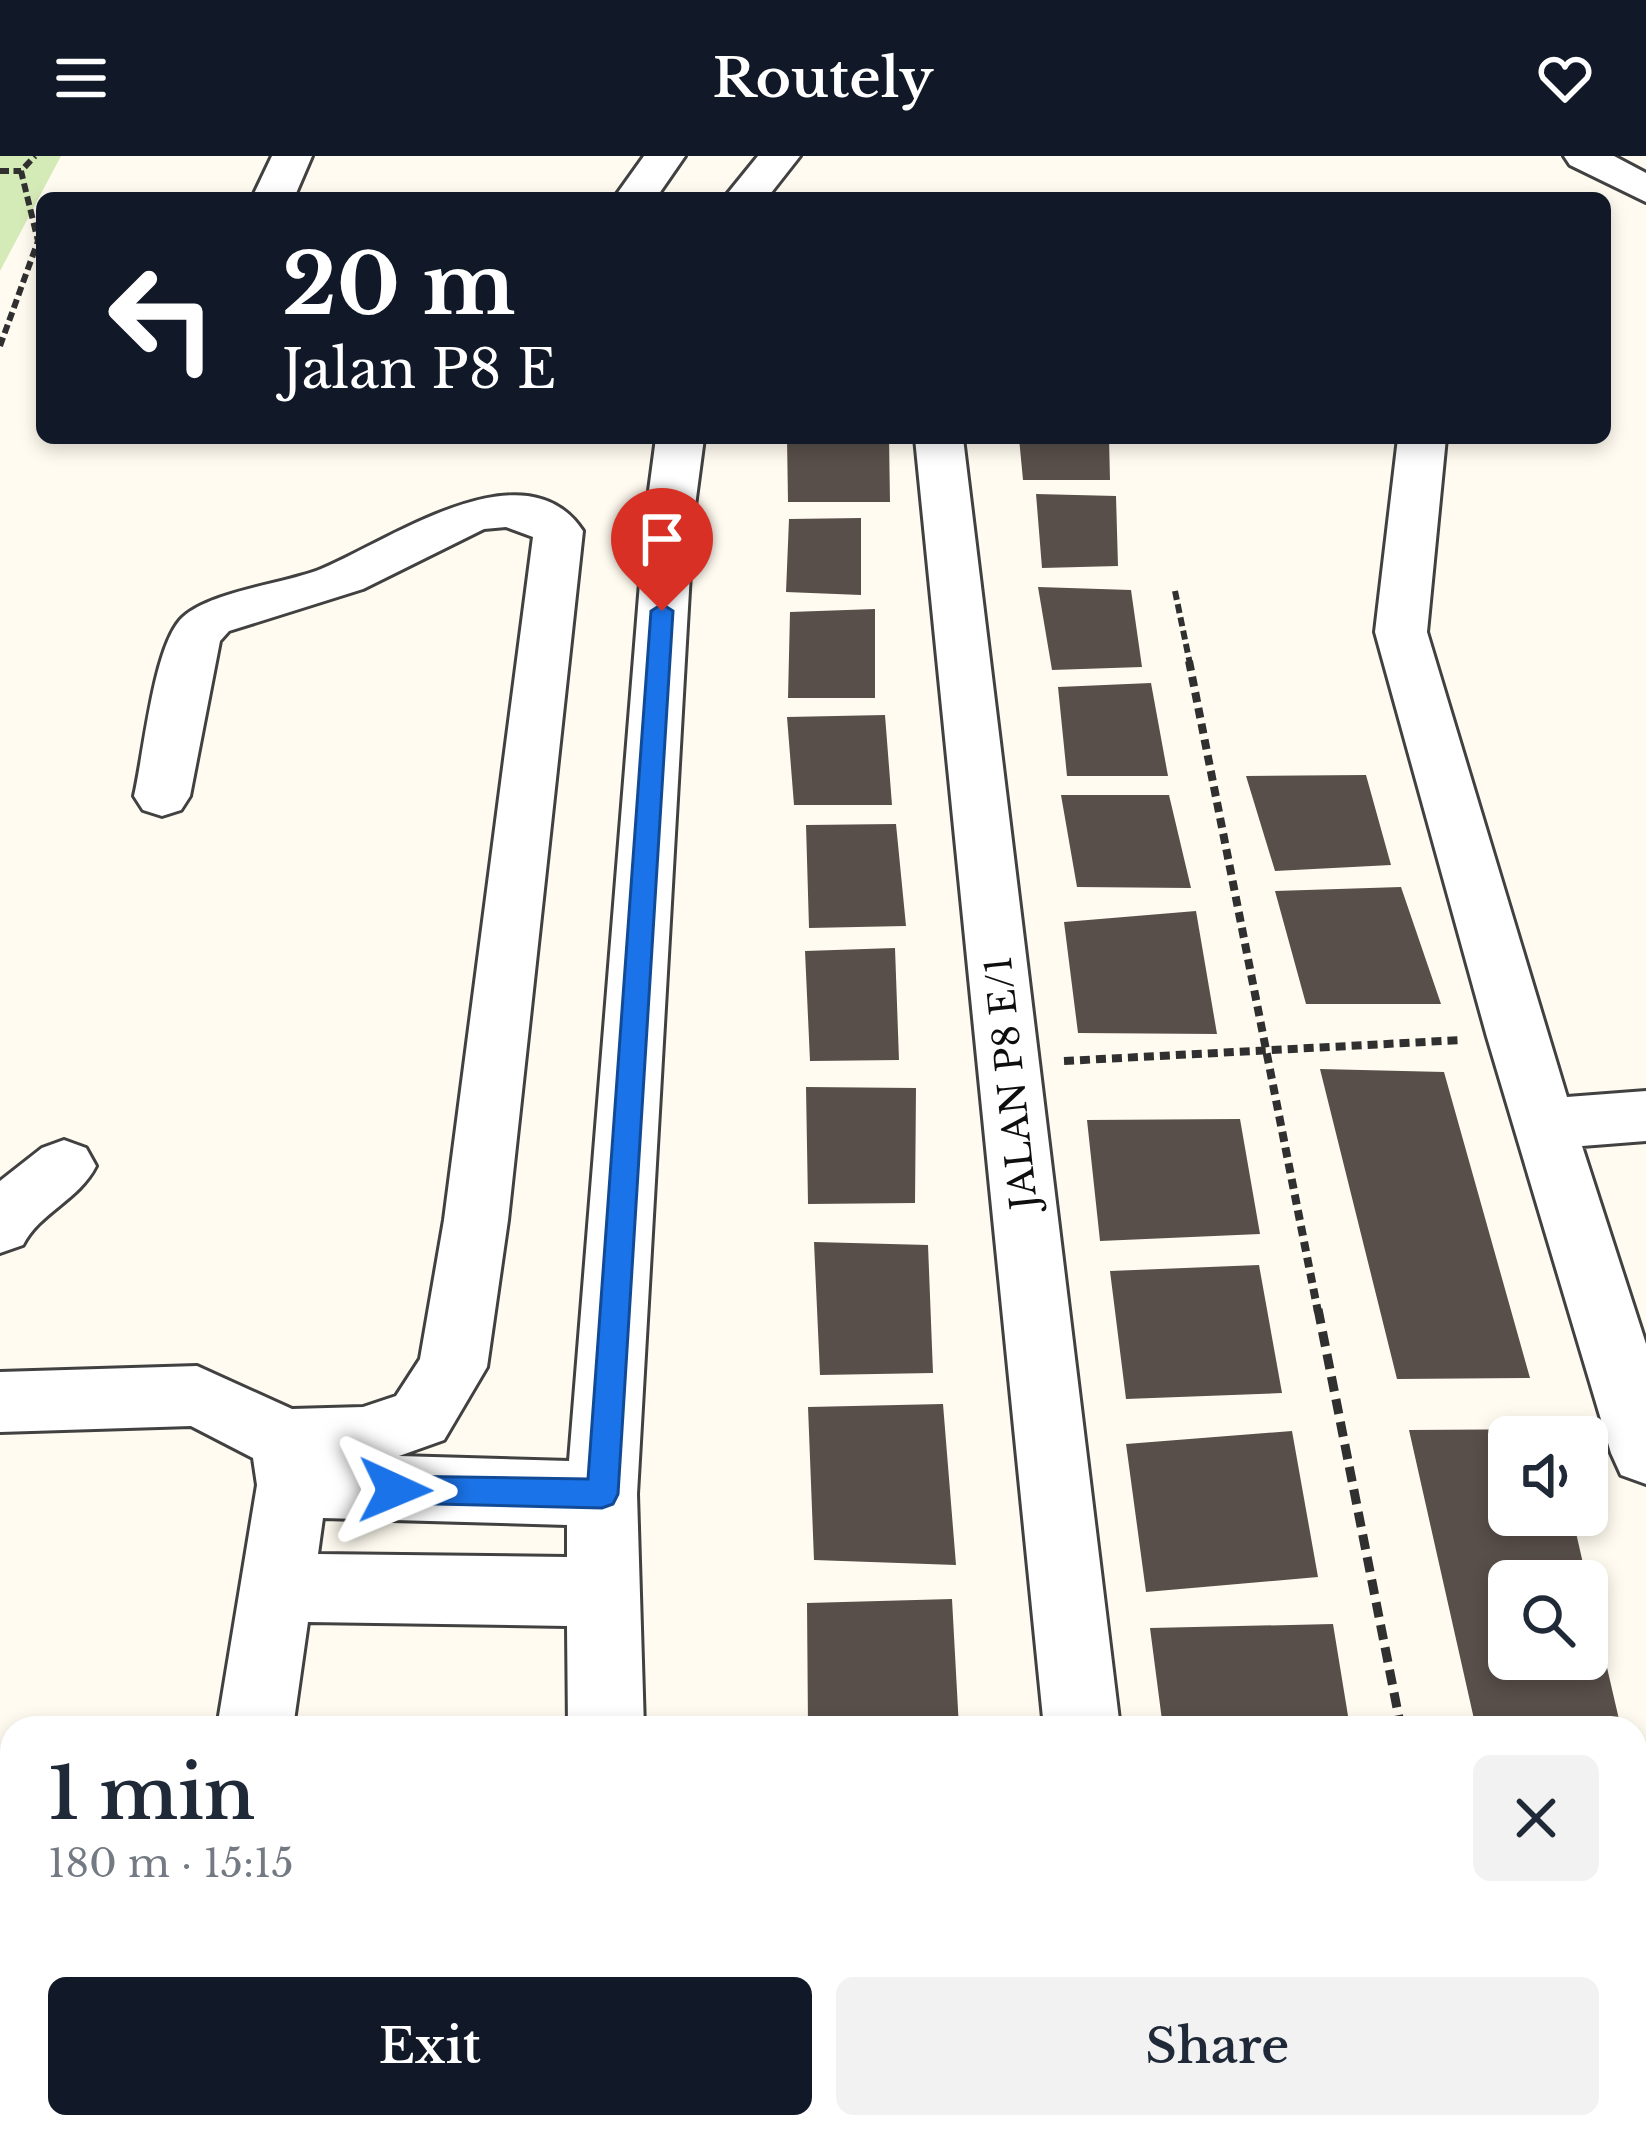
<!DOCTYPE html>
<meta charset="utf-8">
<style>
body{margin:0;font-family:"Libre Baskerville",serif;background:#f2f2f3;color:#1f2937;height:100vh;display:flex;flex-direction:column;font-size:45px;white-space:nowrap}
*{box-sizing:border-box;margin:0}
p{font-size:39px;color:#747a83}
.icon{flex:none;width:66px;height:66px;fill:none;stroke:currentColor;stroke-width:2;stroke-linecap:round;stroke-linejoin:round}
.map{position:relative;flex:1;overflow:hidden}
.sheet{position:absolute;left:0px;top:1560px;width:1647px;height:423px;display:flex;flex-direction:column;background:#fff;border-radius:36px 36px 0 0;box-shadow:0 6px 18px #0003}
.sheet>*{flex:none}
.hud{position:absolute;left:36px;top:36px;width:1575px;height:252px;border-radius:18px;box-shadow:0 6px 18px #0003;background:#111827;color:#fff;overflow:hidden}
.tools{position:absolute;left:1488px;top:1260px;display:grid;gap:24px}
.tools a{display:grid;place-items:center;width:120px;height:120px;border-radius:18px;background:#fff;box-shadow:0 6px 18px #0003;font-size:60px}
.pin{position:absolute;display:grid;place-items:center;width:102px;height:102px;color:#fff;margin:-123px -51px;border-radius:50% 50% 50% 0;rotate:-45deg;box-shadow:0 0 12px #0007}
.pin .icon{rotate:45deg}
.me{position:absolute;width:132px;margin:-66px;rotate:91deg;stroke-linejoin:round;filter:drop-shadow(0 0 9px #0008)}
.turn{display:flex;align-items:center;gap:42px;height:252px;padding:0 48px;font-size:54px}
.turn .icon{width:156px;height:156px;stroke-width:2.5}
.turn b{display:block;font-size:84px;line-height:102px}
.round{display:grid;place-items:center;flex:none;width:126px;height:126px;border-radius:18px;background:#f2f2f3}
.summary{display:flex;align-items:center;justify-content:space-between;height:204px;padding:0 48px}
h1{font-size:72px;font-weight:600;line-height:90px}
.cta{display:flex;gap:24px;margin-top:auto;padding:24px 48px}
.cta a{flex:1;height:138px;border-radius:18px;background:#111827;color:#fff;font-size:48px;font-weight:600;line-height:138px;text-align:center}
.cta a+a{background:#f2f2f3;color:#1f2937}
header{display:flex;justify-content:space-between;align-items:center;height:156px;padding:0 48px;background:#111827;color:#fff;font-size:54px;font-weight:600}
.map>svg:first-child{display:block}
</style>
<header><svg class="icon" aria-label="menu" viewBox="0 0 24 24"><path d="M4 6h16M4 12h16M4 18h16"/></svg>Routely<svg class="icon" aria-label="heart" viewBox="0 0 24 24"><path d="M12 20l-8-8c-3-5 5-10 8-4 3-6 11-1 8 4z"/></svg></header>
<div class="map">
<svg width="1646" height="1982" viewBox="0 0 1646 1982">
<rect width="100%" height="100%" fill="#fffbf0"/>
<!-- green -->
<path fill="#d5ebb7" d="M0 0H61L0 115Z"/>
<!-- building -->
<path fill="#584f4a" d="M787 282H889L890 346H788Z
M1019 282H1109L1110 324H1023Z
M1036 338 1116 340 1118 410 1042 412Z
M861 362V439L786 436 789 363Z
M1038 431 1131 434 1142 511 1052 514Z
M875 453V542H788L790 456Z
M1151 527 1168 620H1067L1058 531Z
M885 559 892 649H794L787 561Z
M1366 619 1391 709 1275 715 1246 620Z
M1061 639H1169L1191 732 1077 731Z
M896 668 906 770 809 772 806 669Z
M1401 731 1441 848H1306L1275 735Z
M1196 755 1217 878 1078 877 1064 766Z
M895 792 899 904 810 905 805 795Z
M1320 913 1444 916 1530 1222 1397 1223Z
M806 931 916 932 915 1047 808 1048Z
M1240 963 1260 1078 1100 1085 1087 964Z
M814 1086 928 1089 933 1217 820 1219Z
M1259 1109 1282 1237 1126 1243 1110 1115Z
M943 1248 956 1409 814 1404 808 1251Z
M1552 1273 1554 1281H1509V1359H1572L1587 1425H1509V1503H1587L1589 1434 1621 1572H1476L1409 1274Z
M1292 1275 1318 1421 1146 1436 1126 1288Z
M952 1443 959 1572H808L807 1447Z
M1333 1468 1350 1572H1163L1150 1472Z
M1646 1852V1982H1588L1586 1971H1635V1853Z
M844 1971H1000L1001 1982H844Z
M1225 1971H1425V1974L1347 1982H1227Z"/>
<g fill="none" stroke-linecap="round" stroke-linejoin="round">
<defs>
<path id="minor" d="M272 0H312L294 42H252Z
M644 0H685L656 42H614Z
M758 0H800L767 42H724Z
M1564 0H1614L1646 17V46L1570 9Z
M656 282H704L693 365 637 1338 644 1572H568L567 1470 308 1466 293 1572H217L257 1329 253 1302 191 1270 0 1276V1216L197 1210 292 1253 363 1251 396 1240 420 1203 444 1064 533 381 506 371 484 373 363 433 229 475 220 485 190 640 181 654 162 660 143 654 134 640C144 597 153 495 180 464 204 437 280 428 316 415 382 390 524 285 583 375L508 1064 487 1211 444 1284 399 1300 569 1305 645 365ZM323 1362 567 1369V1401L318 1398Z
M915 282H963L1120 1572H1044Z
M1398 282H1446L1427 476 1567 941 1646 935V985L1582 990 1646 1188V1328L1621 1319 1611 1297 1487 881 1375 476Z
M64 984 86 992 96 1010C79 1044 40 1056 23 1089L0 1097V1025L42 992Z
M147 1971H231V1982H145Z
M570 1971H654L655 1982H569Z
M1085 1971H1169L1171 1982H1085Z"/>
</defs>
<!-- minor casing -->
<use href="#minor" stroke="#414141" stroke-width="6"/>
<!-- path-far2 -->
<path stroke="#303030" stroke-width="6" stroke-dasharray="9 4.5" stroke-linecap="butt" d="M0 15H21
M0 190 38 85 21 15 35 0
M1175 435 1190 508"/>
<!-- path-far1 -->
<path stroke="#303030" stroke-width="8" stroke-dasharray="10 6" stroke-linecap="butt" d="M1189 505 1318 1156
M1064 905 1462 884"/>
<!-- path -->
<path stroke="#303030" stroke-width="9" stroke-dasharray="15 8" stroke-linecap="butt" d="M1318 1153 1401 1572
M1635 1704 1646 1703
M1492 1971 1495 1982"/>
<!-- minor -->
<use href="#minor" fill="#fff" fill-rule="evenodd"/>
</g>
<!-- route -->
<path fill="#1a73e8" stroke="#114b97" stroke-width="3" d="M662 448 673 455 618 1338 613 1348 602 1352 395 1347 385 1343 380 1334 385 1324 395 1320 588 1323 651 455Z"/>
<g text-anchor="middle" stroke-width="12" stroke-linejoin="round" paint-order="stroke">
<!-- street labels -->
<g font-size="36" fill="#0e0e0e" stroke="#fff">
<text transform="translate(1011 927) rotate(-96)" y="13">JALAN P8 E/1</text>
</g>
</g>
</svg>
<div class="tools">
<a><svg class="icon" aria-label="sound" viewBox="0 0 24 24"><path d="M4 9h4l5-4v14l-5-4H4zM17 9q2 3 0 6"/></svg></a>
<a><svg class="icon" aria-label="search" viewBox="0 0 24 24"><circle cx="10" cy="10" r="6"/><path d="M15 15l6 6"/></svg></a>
</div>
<div class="pin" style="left:662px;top:455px;background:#d93025"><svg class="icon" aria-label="arrive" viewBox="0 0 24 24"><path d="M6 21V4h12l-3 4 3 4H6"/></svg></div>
<svg class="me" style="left:395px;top:1334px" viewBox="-20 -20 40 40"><path d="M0-17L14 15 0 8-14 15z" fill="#1a73e8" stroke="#fff" stroke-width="4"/></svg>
<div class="hud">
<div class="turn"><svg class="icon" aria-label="left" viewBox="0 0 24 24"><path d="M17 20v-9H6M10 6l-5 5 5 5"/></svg><div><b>20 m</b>Jalan P8 E</div></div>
</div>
<section class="sheet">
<div class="summary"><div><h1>1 min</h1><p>180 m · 15:15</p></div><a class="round"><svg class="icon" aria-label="close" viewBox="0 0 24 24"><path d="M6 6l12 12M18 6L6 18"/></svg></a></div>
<div class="cta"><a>Exit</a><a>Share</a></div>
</section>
</div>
